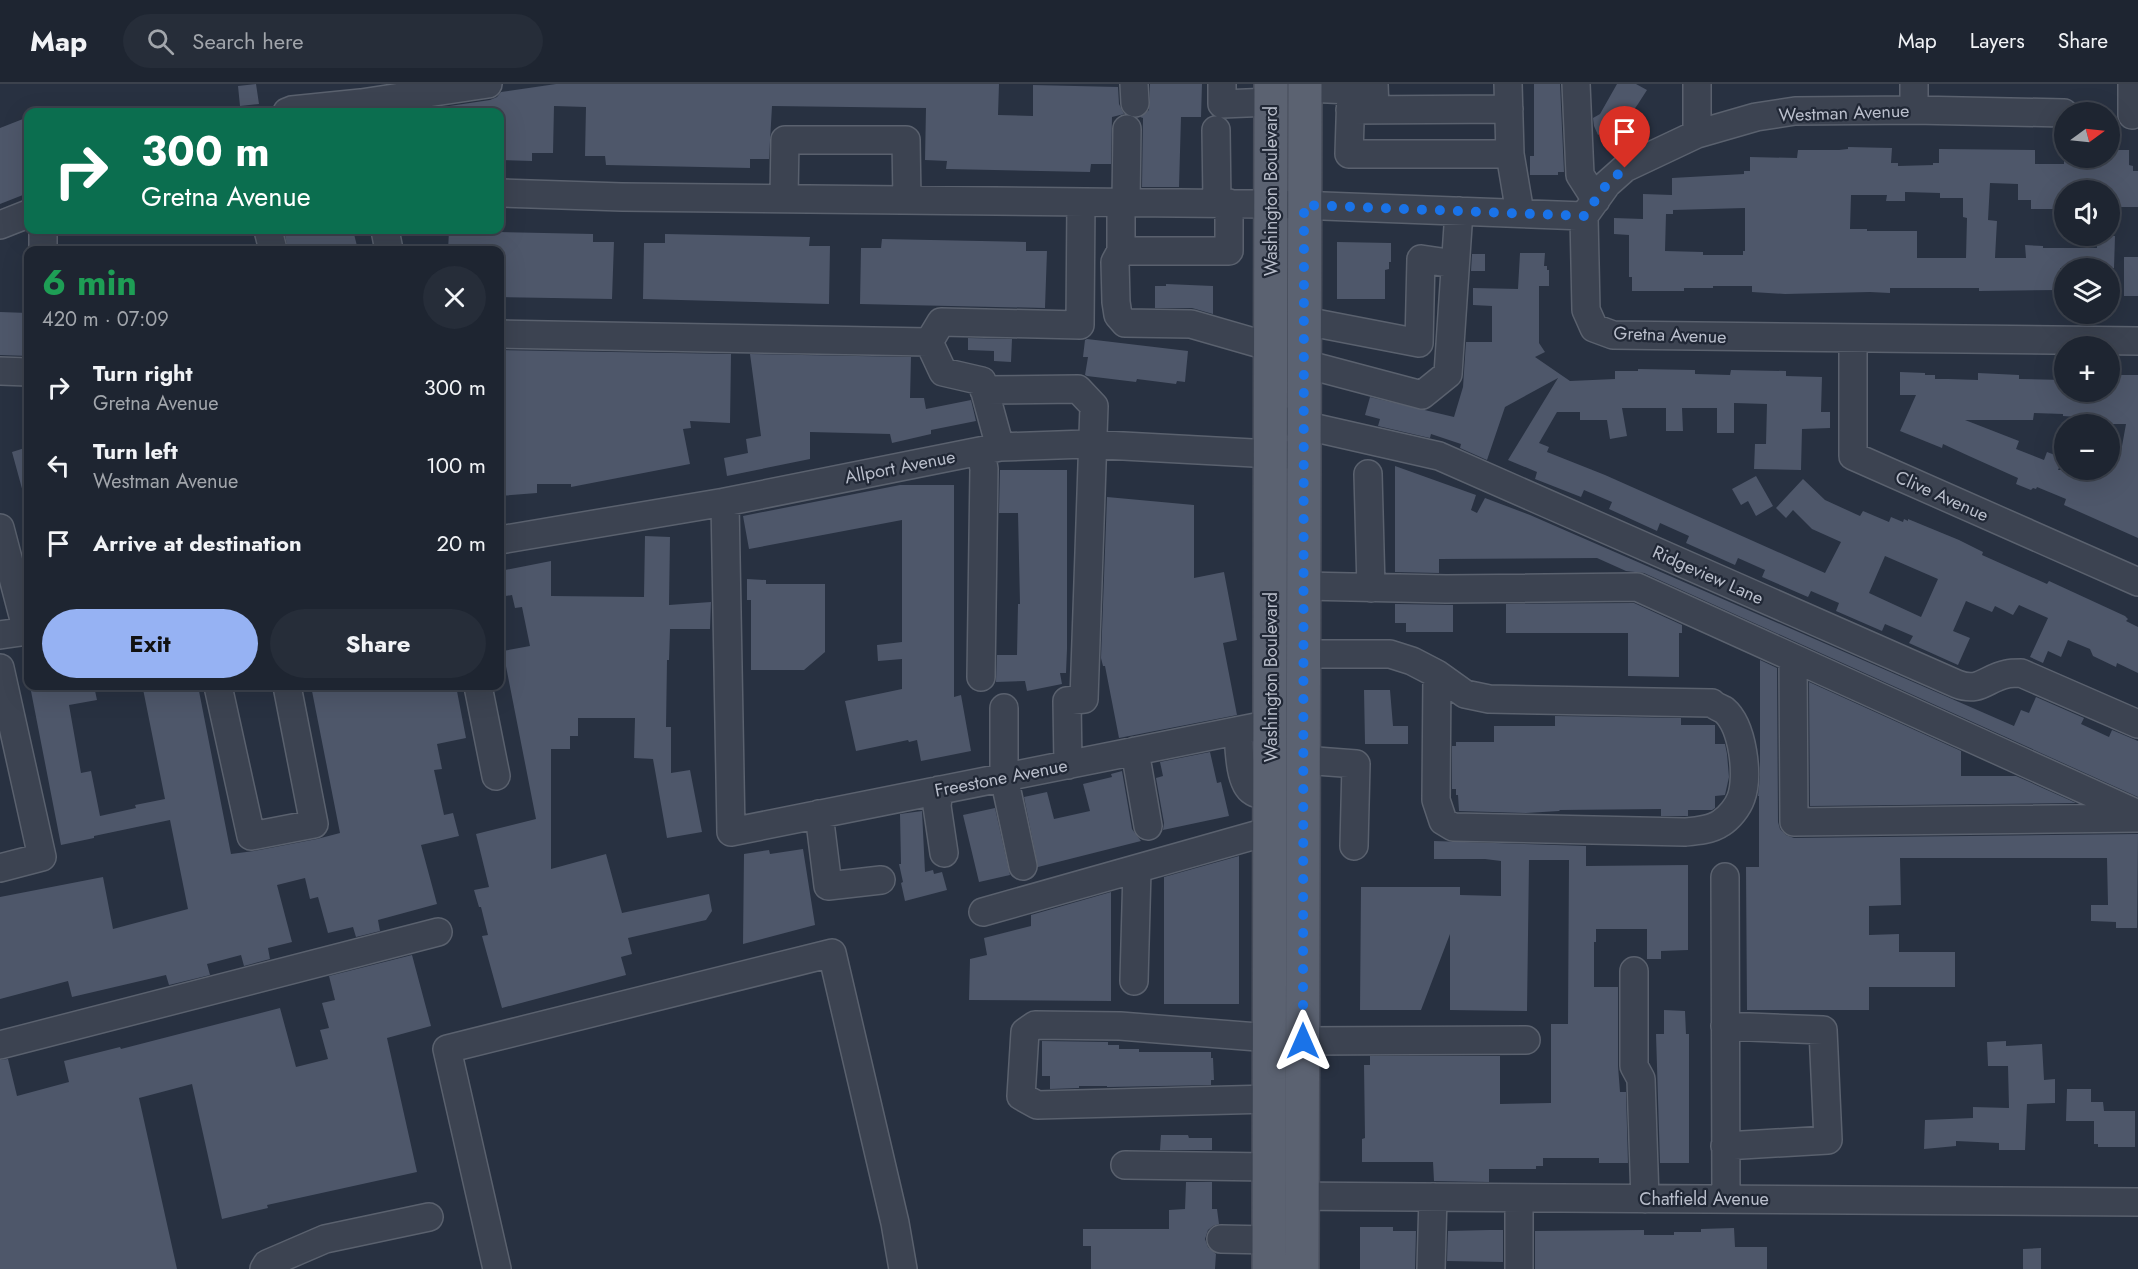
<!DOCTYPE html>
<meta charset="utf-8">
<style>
body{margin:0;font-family:Jost,sans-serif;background:#262d39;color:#f1f3f6;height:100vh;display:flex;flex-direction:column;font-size:22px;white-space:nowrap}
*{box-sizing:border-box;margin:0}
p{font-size:20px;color:#a1a5ab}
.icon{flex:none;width:33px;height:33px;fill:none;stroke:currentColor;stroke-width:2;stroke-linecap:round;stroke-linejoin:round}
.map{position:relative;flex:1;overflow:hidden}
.details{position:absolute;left:24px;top:162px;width:480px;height:444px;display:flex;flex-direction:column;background:#1e2531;border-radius:12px;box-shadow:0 6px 24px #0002,0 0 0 2px #3c424d}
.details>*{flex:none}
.banner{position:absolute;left:24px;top:24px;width:480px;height:126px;border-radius:12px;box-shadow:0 6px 24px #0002,0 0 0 2px #3c424d;background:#0b6e4f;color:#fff;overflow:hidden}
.needle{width:39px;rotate:75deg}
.buttons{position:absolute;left:2054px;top:18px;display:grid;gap:12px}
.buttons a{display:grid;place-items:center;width:66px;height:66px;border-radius:50%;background:#1e2531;box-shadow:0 6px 24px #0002,0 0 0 2px #3c424d;font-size:30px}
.pin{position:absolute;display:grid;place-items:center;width:51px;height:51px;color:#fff;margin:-62px -26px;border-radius:50% 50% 50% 0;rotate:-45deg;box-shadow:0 0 6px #0007}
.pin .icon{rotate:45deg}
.me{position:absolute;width:66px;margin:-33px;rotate:0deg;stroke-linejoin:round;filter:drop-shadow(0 0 4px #0008)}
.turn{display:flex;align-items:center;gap:21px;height:126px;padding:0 18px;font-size:27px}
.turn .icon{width:78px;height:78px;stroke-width:2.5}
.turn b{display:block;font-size:42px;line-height:51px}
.round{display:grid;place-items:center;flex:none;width:63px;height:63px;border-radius:32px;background:#262d39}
.headline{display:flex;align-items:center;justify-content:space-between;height:102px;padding:0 18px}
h1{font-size:36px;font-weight:700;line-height:45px;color:#1e9e55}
.button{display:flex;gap:12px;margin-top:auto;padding:12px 18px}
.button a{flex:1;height:69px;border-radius:36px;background:#96b2f3;color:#111;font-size:24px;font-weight:700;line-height:69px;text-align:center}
.button a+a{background:#262d39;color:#f1f3f6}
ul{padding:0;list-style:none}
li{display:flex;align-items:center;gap:18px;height:78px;padding:0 18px}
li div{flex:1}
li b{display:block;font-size:22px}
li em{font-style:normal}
header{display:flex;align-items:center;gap:36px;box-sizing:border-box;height:84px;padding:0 30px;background:#1e2531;border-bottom:2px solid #3c424d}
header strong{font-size:28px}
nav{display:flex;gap:33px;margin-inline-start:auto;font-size:21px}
.search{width:420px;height:54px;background:#262d39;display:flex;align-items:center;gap:15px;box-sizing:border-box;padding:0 21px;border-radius:33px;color:#a1a5ab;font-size:22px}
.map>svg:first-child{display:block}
</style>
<header>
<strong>Map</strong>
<div class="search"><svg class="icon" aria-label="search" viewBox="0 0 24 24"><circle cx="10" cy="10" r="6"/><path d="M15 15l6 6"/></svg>Search here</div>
<nav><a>Map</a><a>Layers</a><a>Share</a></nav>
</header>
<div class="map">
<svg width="2138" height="1185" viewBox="0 0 2138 1185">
<rect width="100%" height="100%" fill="#283141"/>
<!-- building -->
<path fill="#4e576a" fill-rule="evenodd" d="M256 0 259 20 240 22 238 2Z
M556 0H999L998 31 1033 32V1L1118 3 1119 20 1124 30 1112 33 1111 80H1091L1090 88 946 85 947 77 925 76 926 24 772 22 769 75H750V84L606 81 605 72H585L586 23 554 22 553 69H532V77L500 76V28H416V27L490 16 497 13 501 8Z
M1150 0H1202L1201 33H1181L1179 103H1142L1143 34 1140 33 1149 26Z
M1534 0H1560L1564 88H1558V91H1530V72H1534Z
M1617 0H1636L1647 6 1638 20 1633 27 1630 26 1622 39 1598 51 1594 42 1593 34 1600 30Z
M28 33V109L0 120V44Z
M1848 63 1892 64 1891 79H1898V82L1933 81V79H1939V65L2035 66V80H2064V74H2109V66H2129V81L2133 82V87H2138V123H2112V106H2064V125H2031V116H2018V100L1990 99 1988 136 1997 137 1995 174H2026L2025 161 2043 162V164H2097V152H2115L2114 184H2060V206L1979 207V204H1890V209L1870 208 1785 210 1752 208V202H1713V204H1684V207H1632V193H1629V151L1614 150V134L1643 135V110L1672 111V94L1744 90V87H1750V73L1797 74 1798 66H1839L1848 65ZM1905 108 1940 109V114H1963V133L1967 134 1966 174H1917V147H1867V145H1850L1851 111H1887L1886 117H1905ZM1745 124V167H1743V171H1703V168L1665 167 1666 130H1673V126Z
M284 146H353L358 166H288Z
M449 147 593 150V158H614L612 215 500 213V166H448Z
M665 150 810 153 809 162H830L829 220 643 215 644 159H665Z
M882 155 1026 158V167H1047L1045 224 860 220 861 164H881Z
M1337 158 1391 159V178H1389V185L1385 186V215H1337Z
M1520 169H1545L1544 182H1547V186H1549V202H1539V259L1545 268 1535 273 1570 297 1615 295V287H1638V285L1695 286V290L1730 291 1731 286 1786 287V292L1822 293 1821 328H1830V344L1802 345 1801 386 1754 385 1755 360H1766L1767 320 1734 319V349H1717V324H1682L1683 347H1666V324H1622L1627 352 1610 355 1607 336H1580V328H1557L1539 359 1549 363 1547 368 1605 391 1825 489 1841 458 1812 445 1793 426 1786 434 1776 424 1803 395 1825 416 1860 432 1863 427 1889 438 1891 433 1903 438 1904 435 1908 437V435L1959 456 1983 468 1982 471 2047 500 2049 497 2125 532 2128 535 2126 537 2138 543V589L2117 579 2116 583 2093 572 2090 565 2068 556 2061 573 2048 567 2043 579 2030 573 2048 534 2019 521 2013 531 1995 522 1992 528 1966 517 1953 547 1970 554 1958 581 1909 559 1913 552 1885 540 1882 547 1836 527 1839 519 1811 507 1808 513 1762 493 1765 486 1738 474 1735 481 1686 459 1689 452 1660 439 1657 447 1609 425 1612 418 1584 406 1581 413 1535 395 1537 388 1508 376 1558 294 1505 323 1487 376 1460 364 1461 360 1431 350 1430 354 1378 342 1380 335 1365 331 1370 313 1454 333 1463 303 1466 258H1492V222L1473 221V204L1518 205ZM1885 472 1938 495 1921 533 1869 509Z
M1472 170H1485V187H1471Z
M2124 173H2138V212H2124Z
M1166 200 1213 202V230L1192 224H1155V202H1166Z
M0 228 28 229V272L0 271Z
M968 254 1012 255 1011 278 994 277V267L968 266Z
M1087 255 1188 267 1185 298 1177 297 1176 300 1137 295 1136 298 1087 292 1085 291 1088 273H1083L1085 256Z
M500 266 731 270 730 339 690 337 691 344 683 345 690 380 571 403V400H537V409L500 412Z
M750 270 911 273 910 314H924L926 325 971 316 976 337 931 346V350L892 359 890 350 810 348V375L727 392 724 374 748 369 746 355 761 352Z
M1900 288 1925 289V291H1935V295H1948L1978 296V289L2019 291V295L2064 296V308H2109V291H2138V454L2064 421 2066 415 2037 403 2036 405 2033 404 2031 406 2016 400 2018 394 1969 372 1943 360 1942 364 1900 347 1916 311H1900ZM2034 329 2063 330V332L2078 333V340H2126L2120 373 2109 379V386H2099L2090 391 2083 386H2058L2063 374 2047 368 2044 376 2016 365 2019 357 1965 336H2033Z
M28 363V412H24L12 368Z
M1395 382 1476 411 1471 426 1477 429 1485 414 1530 431 2014 642 2021 626 2029 629 2036 613 2084 634 2081 640 2109 653 2112 646 2138 657V713L1644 489 1626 487 1597 474 1439 475V489L1395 488Z
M1000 386H1067V565L1066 589H1060L1062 600 1027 607 1025 597 996 598 997 571H1017L1018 520H1020L1018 429H999Z
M1756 392 1773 422 1756 432 1748 417 1741 421 1732 405Z
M900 401H954V613L961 611 971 667 921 677 917 656 909 658 908 656 856 667 845 617 902 605V575L878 577 877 561 902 558V436L749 465 743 432Z
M1107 413 1194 421V494L1224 488 1237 556 1223 559 1237 631 1119 654 1105 582H1103L1101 574Z
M645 452 670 453 669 521 711 518 710 545H670L669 576H667L666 643H671V689L690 686 702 748 667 754 653 675 634 674 635 634H578V652H570V665H551V785L606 770 622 829 709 810 712 827 706 836 628 854 632 870 621 873 626 891 502 924 482 852 488 851 481 823H479L474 806 489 803 476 750 536 735 503 567 530 562 522 523 515 524 512 511 500 513V487L551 477V512L644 513Z
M747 495 766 496V500H825V568L804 586H751V516H747Z
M1634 519 1682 541V549H1679V593L1628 592V549H1506V520Z
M1395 520 1453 521V548H1406V539H1395Z
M1760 576 1777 584 1778 738 1780 745 1786 751 1794 754 2138 750 2137 844H2116V838L2091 837V821H2108L2107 774H1900L1901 821 1869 822V851L1899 850V868H1955V903H1869V926H1747L1746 783H1759V712H1758L1760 693Z
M1809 598 1961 667V692H2016L2076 719 1810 722Z
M30 602H94L97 616 69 621 81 689 91 687 100 732 136 724 135 721 165 715 143 605 147 604 146 602H198L231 770 254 767 317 755 340 749 311 602H456L466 654 437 660 442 685 434 686 444 731 453 729 459 752 421 761 437 820 378 836 380 847 356 853 353 843 328 849 318 813 310 815 305 794 277 801 292 858 268 864 270 875 244 882 241 871 207 880 210 891 169 901 166 891 72 913 68 897 0 915V813L103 793 113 845 188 825 170 736 94 752V754L61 761Z
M1364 606H1390L1393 642H1408V660H1365Z
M1555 632 1681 634V641H1715V660H1725L1727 670 1729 693 1725 711 1715 712V724L1712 726H1688V732H1661V725L1560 726 1559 727 1526 729 1459 727 1458 711H1456V705H1452V662H1456V658H1494V642H1555Z
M1210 668 1217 699 1221 698 1229 732 1163 746 1164 739 1156 694 1163 692 1160 678Z
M1122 687 1132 745 1141 757 1038 783 1024 713 1047 708 1054 735 1090 727 1083 700 1112 693 1111 690Z
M995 724 1010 791 979 798 963 731Z
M922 727 925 788 933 786 934 790 942 788 947 806 905 817 901 799 903 798 899 780H901L900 730Z
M1434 757 1586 762V782L1688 781V866L1661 867V875H1647V845H1596V858H1594V903H1618V982L1620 1008H1626L1628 1079H1599V1074H1543V1082H1536V1085H1489V1098L1434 1097 1433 1078H1362V1055L1365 1054 1364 981H1370V972H1500V1020L1551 1019V940H1568L1569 776H1529L1527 927 1450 926V850L1421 926H1360L1361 803H1460V811L1501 812V777L1485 775H1434Z
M803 765 815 841 743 860 744 770 769 766 770 770Z
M1239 772V920H1164V793Z
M1111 808V917L969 916 970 875 987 871 984 854 1031 842V831Z
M412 871 431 942 387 954 417 1088 267 1121 268 1124 222 1135 192 1000 139 1014 177 1185H0V976L8 975 17 1012 69 998 64 977 120 963 121 965 280 924 296 983 328 975 320 946 329 944 322 919 335 916 329 892Z
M1664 926 1685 927 1686 950H1689V1079H1660L1656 950H1664Z
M1042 957 1108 958V961H1119V965H1139V968H1211V974H1213L1214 996H1211V1001L1107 1003V1002H1079V1004L1050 1005V992H1042Z
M2006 957V962L2042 960 2044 996 2055 995V1019L2027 1020 2025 1066H1999V1059L1956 1057V1062L1924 1065 1925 1036 1973 1034V1023L2009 1024 2008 982H1988L1987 958Z
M2067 1005H2091V1018H2103L2104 1027H2135V1063H2098V1060H2094V1037H2066Z
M1161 1051H1188L1189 1054H1212V1066H1160Z
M1186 1098H1212V1125H1217L1219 1140 1213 1142 1208 1146 1205 1155 1208 1163 1216 1170 1215 1185H1091V1162H1083V1145H1169V1126L1185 1125Z
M1360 1143H1393V1147H1416L1415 1185H1360Z
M1734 1144 1735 1163H1767V1185H1535V1147L1644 1146V1151H1674V1148H1701V1145Z
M1489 1146H1503V1178L1447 1177 1448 1147Z
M2041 1164V1185H2023V1165Z"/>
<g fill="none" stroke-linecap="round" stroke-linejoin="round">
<defs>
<path id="minor" d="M1134 0 1135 19
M1222 0V20L1271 18
M1374 0 1375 26
M1508 0 1510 70 1520 129
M1576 0 1580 91 1596 116
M1697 0V50
M1305 4 1351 6 1349 70H1510
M1350 26 1509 25
M1914 26V0
M287 28 292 26 361 19 488 0
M2132 31V0
M1216 46 1217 119
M500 109 622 113 1271 120 1584 132 1586 226 1594 244 1613 251 2138 257
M784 114 785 56H906L907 116
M1121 118V167H1229V119
M1126 118 1127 45
M1584 132 1607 100 1625 84 1697 50 1756 33 1795 27 1914 26 2064 29
M0 141 28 130
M268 146 273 166
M385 146 389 166
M43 166V146
M1121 167 1115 178 1116 218 1118 231 1125 239 1191 240 1271 263
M1305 237 1419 259 1421 175 1455 180
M500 250 929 258 943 288 982 297 1000 363
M1853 255V372L2138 498
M929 258 941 238 1080 241 1081 118
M1305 280 1422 311 1448 290 1459 127
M0 287 28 288
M984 306 1078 305 1094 322 1084 615 1067 617 1068 681
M1285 337 1439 372 1957 600C1980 609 1986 594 2007 590 2011 589 2017 589 2021 589L2138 640
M1368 390 1371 504
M725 418 731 748 1271 640
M0 444 27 547
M500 456 725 418 1000 363 1086 360 1291 371
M1304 502 1446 505 1637 503 2138 730
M0 551 28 547
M1304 570H1390L1412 577 1437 590
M1793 574 1794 738 2138 734
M0 584 42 773 0 784
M1437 590 1465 610 1489 615 1712 619C1715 622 1720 624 1724 626 1743 642 1749 692 1741 714 1738 723 1729 734 1721 739 1711 746 1697 747 1685 748L1453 743 1443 737 1436 716Z
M981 593 984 385 981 367
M218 602 251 752 314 740 287 602
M478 602 496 692
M1004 624V693L1023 782
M1238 647C1239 661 1239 699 1252 707 1257 711 1264 710 1271 710
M1135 667 1148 742
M1303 676 1356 680 1354 762
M939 706 937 722 944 769
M819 730 828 802 881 796
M1725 793 1726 1115
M983 828 1270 747
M1634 887V982L1641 995 1645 1115
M1134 897 1137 786
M1725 942 1823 946 1828 1056 1725 1062
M1303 957 1526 956
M0 961 438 848
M1270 1015 1037 1021 1021 1012 1025 948 1035 941 1120 942 1270 954
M1125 1081 1269 1083
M1281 1112 2138 1118
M1221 1155 1269 1156
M264 1185 267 1180 325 1155 429 1133
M497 1185 447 965 832 869 895 1139 903 1185
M1431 1185 1433 1113
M1519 1185V1114"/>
<path id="major" d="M1269 1185 1271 0
M1302 1185 1305 0"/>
</defs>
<!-- minor casing -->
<use href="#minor" stroke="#5a616e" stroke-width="30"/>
<!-- major casing -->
<use href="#major" stroke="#464c5a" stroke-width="36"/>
<!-- minor -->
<use href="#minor" stroke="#3c4351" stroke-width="27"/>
<!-- major -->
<use href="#major" stroke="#5b6271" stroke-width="33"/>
</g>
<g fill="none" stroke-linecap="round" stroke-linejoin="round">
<!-- route -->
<path stroke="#1a73e8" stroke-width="10" stroke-dasharray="0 18" d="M1303 957 1304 121 1584 132 1607 100 1625 84"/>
</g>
<g text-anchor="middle" stroke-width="4.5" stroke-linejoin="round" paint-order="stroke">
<!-- street labels -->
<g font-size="18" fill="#b9becb" stroke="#212836">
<text transform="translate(1844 29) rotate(-2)" y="6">Westman Avenue</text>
<text transform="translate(1271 107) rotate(-90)" y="6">Washington Boulevard</text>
<text transform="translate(1670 251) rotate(2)" y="6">Gretna Avenue</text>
<text transform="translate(900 383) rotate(-11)" y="6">Allport Avenue</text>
<text transform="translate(1942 412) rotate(24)" y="6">Clive Avenue</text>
<text transform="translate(1708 491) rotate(24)" y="6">Ridgeview Lane</text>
<text transform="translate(1271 593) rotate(-90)" y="6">Washington Boulevard</text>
<text transform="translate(1001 694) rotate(-11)" y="6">Freestone Avenue</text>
<text x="1704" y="1121">Chatfield Avenue</text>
</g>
</g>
</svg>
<div class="buttons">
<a><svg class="needle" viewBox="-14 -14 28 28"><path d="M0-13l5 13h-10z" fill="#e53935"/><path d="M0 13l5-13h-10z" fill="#a1a5ab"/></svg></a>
<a><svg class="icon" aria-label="sound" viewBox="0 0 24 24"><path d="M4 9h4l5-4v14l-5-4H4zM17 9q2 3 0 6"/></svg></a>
<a><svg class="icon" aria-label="layers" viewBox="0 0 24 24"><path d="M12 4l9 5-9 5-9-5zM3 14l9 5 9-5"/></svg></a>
<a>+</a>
<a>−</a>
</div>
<div class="pin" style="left:1625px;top:84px;background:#d93025"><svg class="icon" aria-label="arrive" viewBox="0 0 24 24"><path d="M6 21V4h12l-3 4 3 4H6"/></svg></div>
<svg class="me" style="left:1303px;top:957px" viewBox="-20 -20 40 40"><path d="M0-17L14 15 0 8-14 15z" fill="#1a73e8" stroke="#fff" stroke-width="4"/></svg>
<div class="banner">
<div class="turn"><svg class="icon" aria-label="right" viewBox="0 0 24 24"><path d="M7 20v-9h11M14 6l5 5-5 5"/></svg><div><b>300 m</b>Gretna Avenue</div></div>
</div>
<section class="details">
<div class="headline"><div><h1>6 min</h1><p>420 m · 07:09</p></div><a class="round"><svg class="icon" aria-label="close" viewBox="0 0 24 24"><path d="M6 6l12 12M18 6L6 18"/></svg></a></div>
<ul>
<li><svg class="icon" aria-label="right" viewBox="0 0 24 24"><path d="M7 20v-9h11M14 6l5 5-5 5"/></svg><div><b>Turn right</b><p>Gretna Avenue</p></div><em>300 m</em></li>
<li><svg class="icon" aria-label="left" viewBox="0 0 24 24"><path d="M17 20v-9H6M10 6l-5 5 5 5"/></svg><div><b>Turn left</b><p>Westman Avenue</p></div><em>100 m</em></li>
<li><svg class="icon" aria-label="arrive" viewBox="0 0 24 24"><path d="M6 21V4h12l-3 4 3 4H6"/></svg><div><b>Arrive at destination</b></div><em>20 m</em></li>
</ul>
<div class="button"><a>Exit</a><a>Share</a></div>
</section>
</div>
